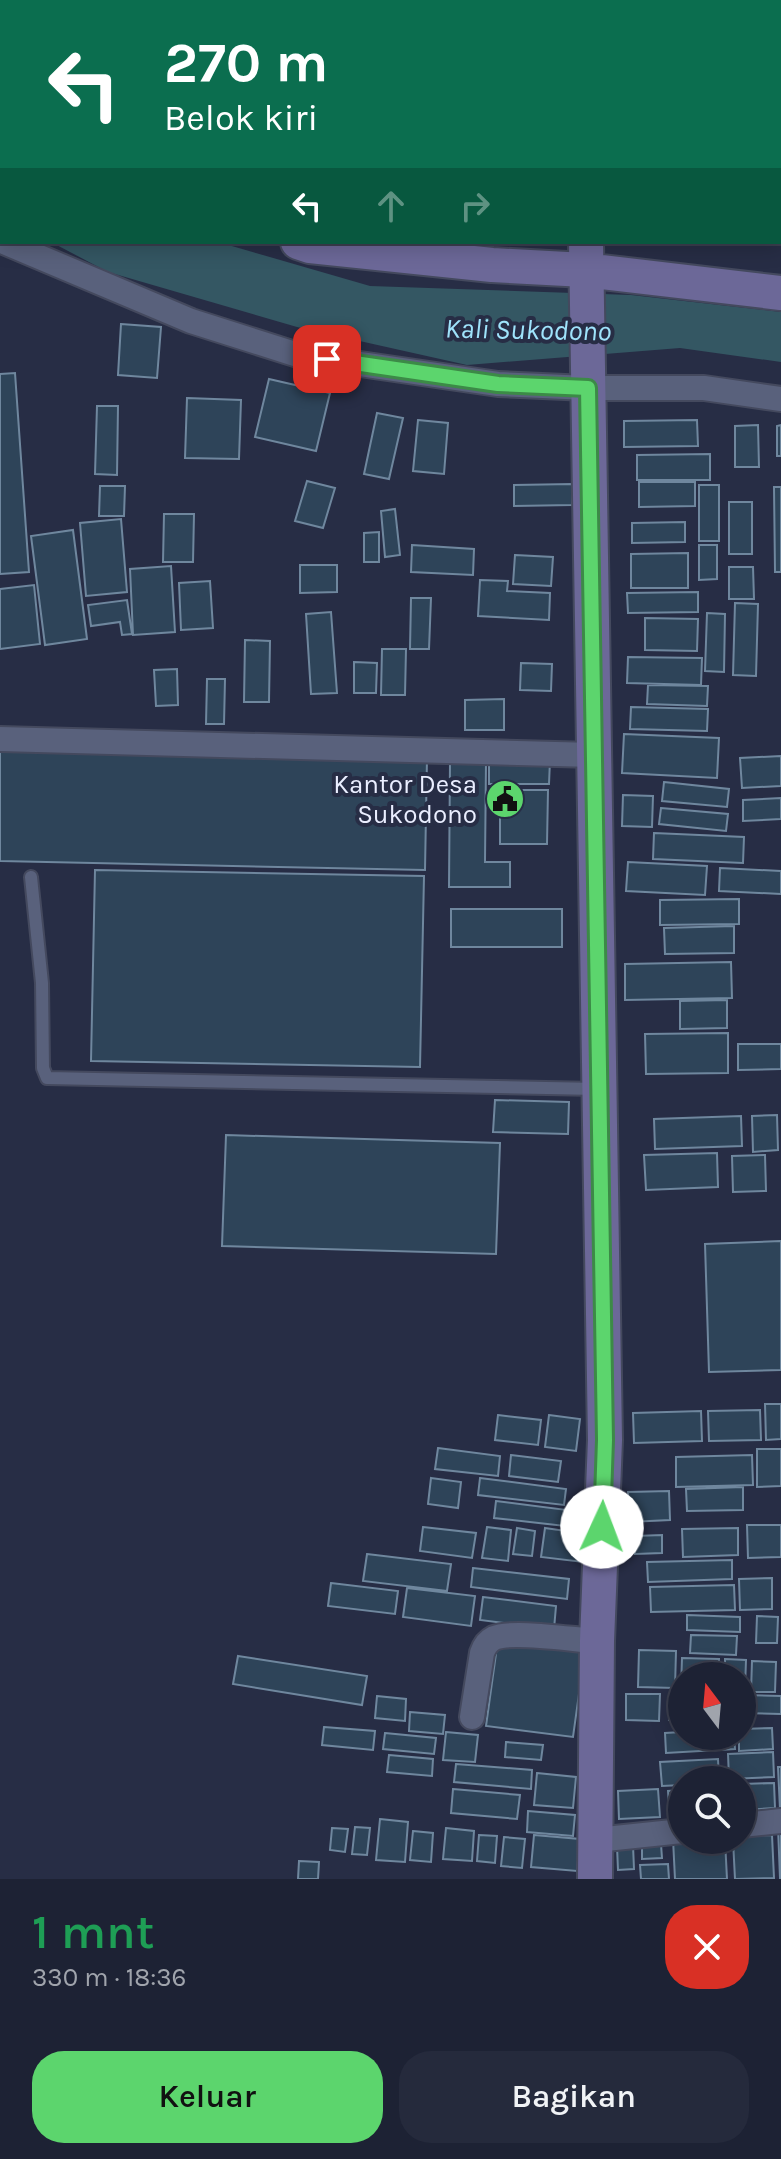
<!DOCTYPE html>
<html lang="id">
<meta charset="utf-8">
<style>
body{margin:0;font-family:Karla,sans-serif;background:#252a3c;color:#f1f3f6;height:100vh;display:flex;flex-direction:column;font-size:30px;white-space:nowrap}
*{box-sizing:border-box;margin:0}
p{font-size:26px;color:#a0a4ac}
.icon{flex:none;width:44px;height:44px;fill:none;stroke:currentColor;stroke-width:2;stroke-linecap:round;stroke-linejoin:round}
.map{position:relative;height:1879px;overflow:hidden}
.side{display:flex;flex-direction:column;background:#1d2234;flex:1}
.side>*{flex:none}
.guide{position:absolute;left:0px;top:0px;width:782px;height:244px;box-shadow:0 4px 20px #0003,0 0 0 2px #3b3f4f;background:#0b6e4f;color:#fff;overflow:hidden}
.needle{width:52px;rotate:344deg}
.buttons{position:absolute;left:668px;top:1662px;display:grid;gap:16px}
.buttons a{display:grid;place-items:center;width:88px;height:88px;border-radius:50%;background:#1d2234;box-shadow:0 4px 20px #0003,0 0 0 2px #3b3f4f;font-size:40px}
.pin{position:absolute;display:grid;place-items:center;width:68px;height:68px;color:#fff;margin:-34px;border-radius:16px;box-shadow:0 4px 12px #0006}
.me{position:absolute;width:88px;margin:-44px;rotate:2deg;stroke-linejoin:round;filter:drop-shadow(0 0 6px #0008)}
.turn{display:flex;align-items:center;gap:28px;height:168px;padding:0 32px;font-size:36px}
.turn .icon{width:104px;height:104px;stroke-width:2.5}
.turn b{display:block;font-size:56px;line-height:68px}
.lanes{display:flex;align-items:center;height:76px;padding:0 32px;background:#0003;justify-content:center;gap:40px;direction:ltr}
.lanes .off{opacity:.35}
.round{display:grid;place-items:center;flex:none;width:84px;height:84px;border-radius:32px;background:#252a3c}
.summary{display:flex;align-items:center;justify-content:space-between;height:136px;padding:0 32px}
h1{font-size:48px;font-weight:600;line-height:60px;color:#1e9e55}
.primary-button{display:flex;gap:16px;margin-top:auto;padding:16px 32px}
.primary-button a{flex:1;height:92px;border-radius:32px;background:#5cd56d;color:#111;font-size:32px;font-weight:600;line-height:92px;text-align:center}
.primary-button a+a{background:#252a3c;color:#f1f3f6}
.map>svg:first-child{display:block}
</style>
<div class="map">
<svg width="781" height="1879" viewBox="0 0 781 1879">
<rect width="100%" height="100%" fill="#272d45"/>
<!-- water -->
<path fill="#345763" d="M51 242H218L370 286 631 295 781 312V362L680 348 467 365 297 327 108 272Z"/>
<!-- building -->
<path fill="#2e4459" stroke="#6f879e" stroke-width="2" d="M505 0H576L505 2Z
M657 0H720L657 2Z
M780 138H781V204H780Z
M121 324 161 327 157 378 118 375Z
M15 373 29 572 0 574V374Z
M269 379 330 393 316 451 255 437Z
M187 398 241 400 239 459 185 458Z
M97 406H118L117 475 95 474Z
M377 413 403 418 389 479 364 474Z
M418 420 448 423 444 474 413 471Z
M697 420 698 446 624 447V421Z
M758 425 759 467H735V426Z
M781 425V456H777V426Z
M710 454V480H637V455Z
M307 481 335 488 323 528 295 521Z
M639 482H695V506L639 507Z
M572 484V505L514 506V485Z
M699 485H719V541H699Z
M100 486H125L124 516H99Z
M774 487H781V572H775Z
M729 502H752V554H729Z
M395 509 400 555 385 557 381 511Z
M164 514H194L193 562H163Z
M121 519 127 592 86 596 80 523Z
M685 522V542L632 543V523Z
M73 530 87 639 45 645 31 536Z
M379 532V562H364V533Z
M412 545 474 549 473 575 411 572Z
M699 545H717V579L699 580Z
M688 553V588H631V554Z
M515 555 553 557 551 586 513 584Z
M300 565H337V592L300 593Z
M171 566 175 632 133 635 130 569Z
M729 567H753L754 599H729Z
M480 580 508 581 507 591 550 593 549 620 478 616Z
M210 581 213 628 181 630 179 583Z
M34 585 40 644 0 649V589Z
M698 592V612L628 613 627 593Z
M411 598H431L429 649H410Z
M127 600 132 634 122 635 120 622 91 626 88 605Z
M735 603 758 604 756 676 733 675Z
M331 612 337 693 311 694 306 614Z
M707 613 725 614 724 672 705 671Z
M645 618 698 619 697 651 645 650Z
M245 640 270 641 269 702H244Z
M382 649H406L405 695H381Z
M628 657 702 658 701 685 627 683Z
M354 662 377 663 376 693H354Z
M521 663 552 664 551 691 520 690Z
M177 669 178 705 156 706 154 670Z
M207 679H225L224 724H206Z
M648 685 708 686 707 706 647 704Z
M504 699V730H465V700Z
M631 707 708 709 707 731 630 729Z
M624 734 719 738 717 778 622 773Z
M0 750 427 758 425 870 0 861Z
M781 756V786L742 788 740 758Z
M489 760H550L549 784H489Z
M450 762H486L485 862H510V887H449Z
M664 782 729 789 727 807 662 801Z
M500 790H548L547 844H500Z
M623 795 653 796 652 827 622 826Z
M781 798V819L743 821V800Z
M661 808 728 814 726 831 659 824Z
M654 833 744 837 743 863 653 859Z
M628 862 707 866 705 895 626 891Z
M720 868 781 871V894L719 891Z
M95 870 424 876 420 1067 91 1061Z
M739 899V924L660 925V900Z
M451 909H562V947H451Z
M734 926V953L665 954 664 928Z
M731 962 732 998 625 1000V964Z
M727 1000V1028L680 1029V1001Z
M728 1033V1073L646 1074 645 1034Z
M738 1044H781V1069L738 1070Z
M495 1100 569 1102 568 1134 493 1132Z
M777 1115 778 1150 753 1152 752 1116Z
M741 1116 742 1146 655 1149 654 1119Z
M226 1135 500 1143 496 1254 222 1246Z
M717 1153 718 1187 646 1190 644 1155Z
M765 1155 766 1191 733 1192 732 1156Z
M781 1241V1370L709 1372 705 1244Z
M765 1404H781V1439L766 1440Z
M760 1410 761 1440 709 1441 708 1411Z
M701 1411 702 1441 634 1443 633 1413Z
M498 1415 541 1420 538 1445 495 1440Z
M549 1415 580 1419 576 1451 545 1447Z
M438 1448 500 1456 498 1476 435 1469Z
M757 1449H781V1486L757 1487Z
M511 1455 561 1461 558 1482 509 1476Z
M752 1455 753 1485 676 1487V1457Z
M431 1478 461 1482 458 1508 428 1504Z
M480 1478 566 1489 564 1505 478 1495Z
M743 1487V1510L687 1511 686 1489Z
M669 1491 670 1520 629 1522 628 1492Z
M496 1501 567 1510 565 1526 494 1518Z
M747 1525H781V1557L748 1558Z
M423 1527 476 1533 472 1558 420 1551Z
M487 1527 511 1530 508 1561 482 1558Z
M517 1528 535 1531 532 1556 513 1554Z
M545 1528 587 1534 583 1562 541 1557Z
M738 1528V1555L683 1557 682 1529Z
M662 1535V1553L635 1554V1536Z
M367 1554 451 1564 447 1591 363 1581Z
M732 1560V1579L648 1582 647 1562Z
M473 1568 569 1579 567 1599 471 1587Z
M772 1578V1609L740 1610 739 1579Z
M331 1583 398 1591 395 1614 328 1606Z
M734 1585 735 1610 651 1612 650 1587Z
M407 1588 475 1596 471 1626 403 1617Z
M483 1597 556 1606 554 1629 480 1620Z
M687 1615 740 1617V1632L687 1630Z
M757 1616 778 1617 777 1643H756Z
M691 1635 737 1636 736 1655 690 1653Z
M498 1639 585 1651 573 1737 486 1726Z
M639 1650 676 1651 675 1688 638 1687Z
M238 1656 367 1676 362 1705 233 1684Z
M682 1658 719 1659 718 1676H682L681 1688Z
M725 1659 746 1660 745 1689H742V1676H725Z
M752 1661 776 1662 775 1692H751Z
M626 1694H660L659 1721 626 1720Z
M742 1695 781 1696V1714L742 1713Z
M377 1696 406 1699 405 1721 375 1718Z
M670 1696 682 1697V1720H669Z
M410 1712 445 1715 443 1734 409 1731Z
M324 1727 375 1731 373 1750 322 1745Z
M772 1728 773 1749 739 1751V1736H742V1729Z
M446 1732 478 1735 475 1762 443 1760Z
M682 1732V1736H734L735 1749 666 1753 665 1733Z
M385 1733 436 1738 434 1754 383 1749Z
M506 1742 543 1745 541 1760 505 1757Z
M773 1752 774 1777 729 1779 728 1754Z
M389 1755 433 1759 432 1776 387 1772Z
M718 1759 719 1780H682V1785L662 1786 660 1762Z
M456 1764 532 1770 531 1789 454 1782Z
M778 1767H781V1809H780Z
M537 1773 576 1777 573 1808 534 1805Z
M774 1783 775 1808 742 1810V1784Z
M453 1789 520 1795 517 1819 451 1813Z
M658 1789 660 1817 619 1819 618 1791Z
M682 1790V1820L670 1821 668 1791Z
M528 1811 575 1815 573 1836 527 1832Z
M380 1819 408 1822 405 1862 376 1860Z
M355 1827 370 1828 367 1855 352 1854Z
M778 1827H781V1878H780Z
M332 1828 348 1829 345 1852 330 1850Z
M446 1828 474 1831 472 1861 443 1859Z
M413 1831 433 1833 431 1862 410 1860Z
M479 1835 497 1836 495 1863 477 1861Z
M534 1835 580 1839 577 1871 531 1867Z
M772 1835 774 1878 735 1879 733 1840H742V1836Z
M504 1837 525 1839 522 1868 501 1866Z
M673 1839 725 1840 727 1879H675Z
M661 1844 662 1858 642 1859V1845Z
M633 1845 634 1869 618 1870 617 1846Z
M299 1861 319 1862 318 1879H298Z
M668 1864 669 1879H641L640 1865Z"/>
<g fill="none" stroke-linecap="round" stroke-linejoin="round">
<defs>
<path id="service" d="M31 877 42 983 43 1068 47 1078 598 1089"/>
<path id="minor" d="M4 242 191 321 298 355 498 384 588 388H704L781 399
M0 739 594 755
M472 1717 482 1653C484 1647 488 1641 494 1638 513 1630 574 1640 597 1641
M742 1825 781 1821
M596 1840 682 1831"/>
<path id="secondary" d="M593 2V0
M0 122 2 123
M298 242 310 246 492 265 585 270 781 293
M586 242 605 1440 597 1641 595 1879"/>
</defs>
<!-- service casing -->
<use href="#service" stroke="#44495e" stroke-width="16"/>
<!-- minor casing -->
<use href="#minor" stroke="#44495e" stroke-width="28"/>
<!-- secondary casing -->
<use href="#secondary" stroke="#44495e" stroke-width="38"/>
<!-- service -->
<use href="#service" stroke="#59617c" stroke-width="12"/>
<!-- minor -->
<use href="#minor" stroke="#59617c" stroke-width="24"/>
<!-- secondary -->
<use href="#secondary" stroke="#6c6898" stroke-width="34"/>
</g>
<g fill="none" stroke-linecap="round" stroke-linejoin="round">
<defs>
<path id="route" d="M327 359 498 384 588 388 605 1440 602 1527"/>
</defs>
<!-- route casing -->
<use href="#route" stroke="#3c8a47" stroke-width="20"/>
<!-- route -->
<use href="#route" stroke="#5cd56d" stroke-width="14"/>
</g>
<!-- icons -->
<defs>
<symbol id="civic-disc" viewBox="-11 -11 22 22"><circle r="9.5" fill="#5cd56d" stroke="#272d45"/><path d="M-.6-6.5H3V-4.5H.6V-3L4-1V1h2V6H-6V1h2V-1L-.6-3ZM-1.2 2.5V6h2.4V2.5Z" fill="#111"/></symbol>
</defs>
<g fill-rule="evenodd">
<use href="#civic-disc" x="483" y="777" width="44" height="44"/>
</g>
<g text-anchor="middle" stroke-width="8" stroke-linejoin="round" paint-order="stroke">
<!-- poi labels -->
<g font-size="26" fill="#eaeeff" stroke="#272d45" text-anchor="end">
<text x="477" y="793">Kantor Desa<tspan x="477" dy="30">Sukodono</tspan></text>
</g>
<!-- water labels -->
<g font-size="28" font-style="italic" fill="#9fe3fb" stroke="#272d45">
<text transform="translate(528 329) rotate(1)" y="10">Kali Sukodono</text>
</g>
</g>
</svg>
<div class="buttons">
<a><svg class="needle" viewBox="-14 -14 28 28"><path d="M0-13l5 13h-10z" fill="#e53935"/><path d="M0 13l5-13h-10z" fill="#a0a4ac"/></svg></a>
<a><svg class="icon" aria-label="search" viewBox="0 0 24 24"><circle cx="10" cy="10" r="6"/><path d="M15 15l6 6"/></svg></a>
</div>
<div class="pin" style="left:327px;top:359px;background:#d93025"><svg class="icon" aria-label="arrive" viewBox="0 0 24 24"><path d="M6 21V4h12l-3 4 3 4H6"/></svg></div>
<svg class="me" style="left:602px;top:1527px" viewBox="-20 -20 40 40"><circle r="19" fill="#fff"/><path d="M0-13L10 11 0 6-10 11z" fill="#5cd56d"/></svg>
<div class="guide">
<div class="turn"><svg class="icon" aria-label="left" viewBox="0 0 24 24"><path d="M17 20v-9H6M10 6l-5 5 5 5"/></svg><div><b>270 m</b>Belok kiri</div></div>
<div class="lanes"><svg class="icon" aria-label="left" viewBox="0 0 24 24"><path d="M17 20v-9H6M10 6l-5 5 5 5"/></svg><svg class="icon off" aria-label="ahead" viewBox="0 0 24 24"><path d="M12 20V5M6 11l6-6 6 6"/></svg><svg class="icon off" aria-label="right" viewBox="0 0 24 24"><path d="M7 20v-9h11M14 6l5 5-5 5"/></svg></div>
</div>
</div>
<section class="side">
<div class="summary"><div><h1>1 mnt</h1><p>330 m · 18:36</p></div><a class="round" style="background:#d93025;color:#fff"><svg class="icon" aria-label="close" viewBox="0 0 24 24"><path d="M6 6l12 12M18 6L6 18"/></svg></a></div>
<div class="primary-button"><a>Keluar</a><a>Bagikan</a></div>
</section>
